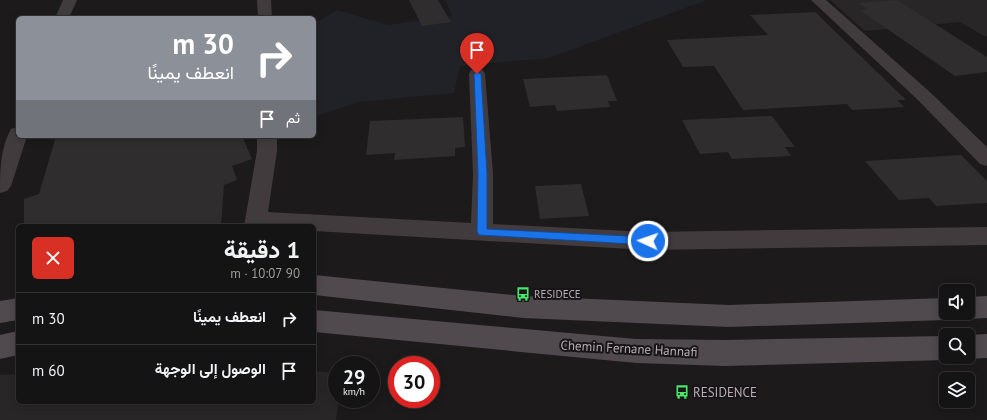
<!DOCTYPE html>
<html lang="ar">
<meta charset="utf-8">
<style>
body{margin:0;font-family:"PT Sans",Vazirmatn,sans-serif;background:#222122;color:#f1f3f6;direction:rtl;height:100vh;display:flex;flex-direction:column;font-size:15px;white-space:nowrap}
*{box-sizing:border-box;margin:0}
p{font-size:13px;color:#9d9ea0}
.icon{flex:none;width:22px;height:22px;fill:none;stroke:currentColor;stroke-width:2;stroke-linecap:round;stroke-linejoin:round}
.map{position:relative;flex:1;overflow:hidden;direction:ltr}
.details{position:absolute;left:16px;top:224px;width:300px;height:180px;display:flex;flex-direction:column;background:#151414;border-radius:6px;box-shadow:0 2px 10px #0003,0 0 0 1px #343334;direction:rtl}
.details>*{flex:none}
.banner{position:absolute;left:16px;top:16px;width:300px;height:122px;border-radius:6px;box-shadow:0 2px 10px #0003,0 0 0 1px #343334;direction:rtl;background:#8c9099;color:#fff;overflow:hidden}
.controls{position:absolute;left:939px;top:284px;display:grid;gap:8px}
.controls a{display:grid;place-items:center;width:36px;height:36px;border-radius:6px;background:#151414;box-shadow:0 2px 10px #0003,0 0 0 1px #343334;font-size:20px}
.speed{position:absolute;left:328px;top:356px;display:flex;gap:8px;font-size:20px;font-weight:700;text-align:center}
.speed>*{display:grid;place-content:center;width:52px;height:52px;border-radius:50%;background:#151414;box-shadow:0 2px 10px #0003,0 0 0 1px #343334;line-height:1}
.speed small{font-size:10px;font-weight:400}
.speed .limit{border:6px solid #d22;background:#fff;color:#111}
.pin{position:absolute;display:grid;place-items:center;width:34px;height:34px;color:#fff;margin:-41px -17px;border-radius:50% 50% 50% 0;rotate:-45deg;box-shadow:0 0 4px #0007}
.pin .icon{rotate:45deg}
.me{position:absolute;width:44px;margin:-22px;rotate:273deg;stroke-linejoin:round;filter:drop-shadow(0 0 3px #0008)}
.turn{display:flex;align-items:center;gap:14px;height:84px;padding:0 16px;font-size:18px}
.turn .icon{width:52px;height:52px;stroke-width:2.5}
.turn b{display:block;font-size:28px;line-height:34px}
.then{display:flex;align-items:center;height:38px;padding:0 16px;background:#0003;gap:8px;font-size:15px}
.round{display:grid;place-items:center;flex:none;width:42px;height:42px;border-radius:6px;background:#222122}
.headline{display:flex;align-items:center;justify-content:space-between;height:68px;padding:0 16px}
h1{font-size:24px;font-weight:700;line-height:30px}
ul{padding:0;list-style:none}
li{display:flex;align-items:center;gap:12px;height:52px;padding:0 16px;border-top:1px solid #343334}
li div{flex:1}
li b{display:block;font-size:15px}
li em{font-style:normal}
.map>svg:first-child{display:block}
</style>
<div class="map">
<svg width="987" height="420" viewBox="0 0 987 420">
<rect width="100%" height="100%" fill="#1c1a1b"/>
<!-- built -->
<path fill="#292627" d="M830 0H987V36H984L960 22 865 31Z
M314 371 337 373V399H339L336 420H0V375L18 374V402H314Z"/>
<!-- green -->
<path fill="#202227" d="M445 0H707L549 58 460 66 454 93 358 102 314 117V24L337 10 388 25 452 16Z"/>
<!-- building -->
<path fill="#302d2e" d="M409 0H438L451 22 422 26Z
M897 0 987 57V72L955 76 860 10H868L859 3Z
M815 12 906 100H897L904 107 852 110 847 104 743 110 714 66 683 67 667 40 768 35 750 15Z
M607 75 617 101H608L610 107 557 111 555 105 530 107 523 79Z
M772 116 795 147H785L791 156 732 159 728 152 700 154 682 120Z
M463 117 465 147 455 148V156L394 160 395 153 366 155 370 121Z
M56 136H242L252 159 232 166 237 180 224 185 221 226H24V199L39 194Z
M961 155 987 181V203L936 206 929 198 899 200 865 161Z
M581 184 589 216 540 219 535 186Z"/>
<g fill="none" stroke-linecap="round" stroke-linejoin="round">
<!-- minor -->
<path fill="#413b3e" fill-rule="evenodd" d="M63 0H77L69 18H55Z
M257 0H271L272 18H258Z
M811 0H826L931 93 987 147V166L980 164 919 101Z
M477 69 483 70 485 74 493 174V224L648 232 987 227V245L648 250 314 231V226H244L257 151V136H277V151L268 212 471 223 473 174 469 74 471 70Z
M18 127V136H27L11 186 7 191 0 193C0 171 0 149 11 129Z"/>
<!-- secondary -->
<path fill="#50494e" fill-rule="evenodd" d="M314 275 523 296 729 305 946 298V313H957L955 317 946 320 729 327 523 318 314 295Z
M987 296V318L968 319 959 316 958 313H968V297Z
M18 298V320L0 323V301Z
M314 310 636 339 725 340 946 336V357H955L946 360 725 366 636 363 314 332Z
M18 331V355L0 359V335Z
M987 334V358L968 359 962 357H968L967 335Z"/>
</g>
<!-- route -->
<path fill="#1a73e8" stroke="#114b97" d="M477 72 481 74 487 174V229L648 237 652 238 653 241 652 244 648 245 479 235 477 232 478 174 474 74Z"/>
<!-- icons -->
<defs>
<symbol id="bus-bare" viewBox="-9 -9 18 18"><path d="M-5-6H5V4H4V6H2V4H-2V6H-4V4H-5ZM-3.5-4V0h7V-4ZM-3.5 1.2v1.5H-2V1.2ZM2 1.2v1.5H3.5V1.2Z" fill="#48e66a" stroke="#171516" stroke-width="2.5" paint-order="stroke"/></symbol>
</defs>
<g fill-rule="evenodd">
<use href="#bus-bare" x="513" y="284" width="20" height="20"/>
<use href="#bus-bare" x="672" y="382" width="20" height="20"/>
</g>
<g text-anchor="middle" stroke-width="4" stroke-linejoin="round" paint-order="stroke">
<!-- poi labels -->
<g font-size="11" fill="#baadb7" stroke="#171516" text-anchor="start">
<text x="534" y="298">RESIDECE</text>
</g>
<!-- near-street labels -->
<g font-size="13" fill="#baadb7" stroke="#171516">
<text transform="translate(629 348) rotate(3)" y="5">Chemin Fernane Hannafi</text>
</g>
<!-- near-poi labels -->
<g font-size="13" fill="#baadb7" stroke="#171516" text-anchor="start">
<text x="693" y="397">RESIDENCE</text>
</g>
</g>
</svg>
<div class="controls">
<a><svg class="icon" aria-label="sound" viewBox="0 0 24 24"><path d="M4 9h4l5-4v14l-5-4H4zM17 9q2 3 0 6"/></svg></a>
<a><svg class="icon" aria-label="search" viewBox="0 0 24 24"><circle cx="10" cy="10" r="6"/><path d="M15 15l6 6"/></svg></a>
<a><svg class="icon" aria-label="layers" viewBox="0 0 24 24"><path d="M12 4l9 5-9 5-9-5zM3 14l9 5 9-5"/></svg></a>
</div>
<div class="speed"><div>29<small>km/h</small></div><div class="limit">30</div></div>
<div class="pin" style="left:477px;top:74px;background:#d93025"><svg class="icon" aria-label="arrive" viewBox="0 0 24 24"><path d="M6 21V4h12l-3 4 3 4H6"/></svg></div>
<svg class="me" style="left:648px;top:241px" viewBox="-20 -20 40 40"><circle r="17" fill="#1a73e8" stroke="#fff" stroke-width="3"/><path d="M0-11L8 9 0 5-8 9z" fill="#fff"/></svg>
<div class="banner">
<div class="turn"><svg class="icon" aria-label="right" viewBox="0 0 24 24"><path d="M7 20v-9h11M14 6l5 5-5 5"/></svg><div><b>30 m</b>انعطف يمينًا</div></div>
<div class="then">ثم<svg class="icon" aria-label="arrive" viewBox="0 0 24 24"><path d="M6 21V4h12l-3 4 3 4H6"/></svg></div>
</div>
<section class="details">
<div class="headline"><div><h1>1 دقيقة</h1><p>90 m · 10:07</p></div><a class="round" style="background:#d93025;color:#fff"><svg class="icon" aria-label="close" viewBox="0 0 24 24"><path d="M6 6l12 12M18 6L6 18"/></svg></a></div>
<ul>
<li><svg class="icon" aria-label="right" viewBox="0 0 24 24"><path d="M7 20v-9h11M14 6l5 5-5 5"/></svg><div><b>انعطف يمينًا</b></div><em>30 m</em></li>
<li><svg class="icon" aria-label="arrive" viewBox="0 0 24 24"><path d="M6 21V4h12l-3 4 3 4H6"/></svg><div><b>الوصول إلى الوجهة</b></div><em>60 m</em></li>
</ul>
</section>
</div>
